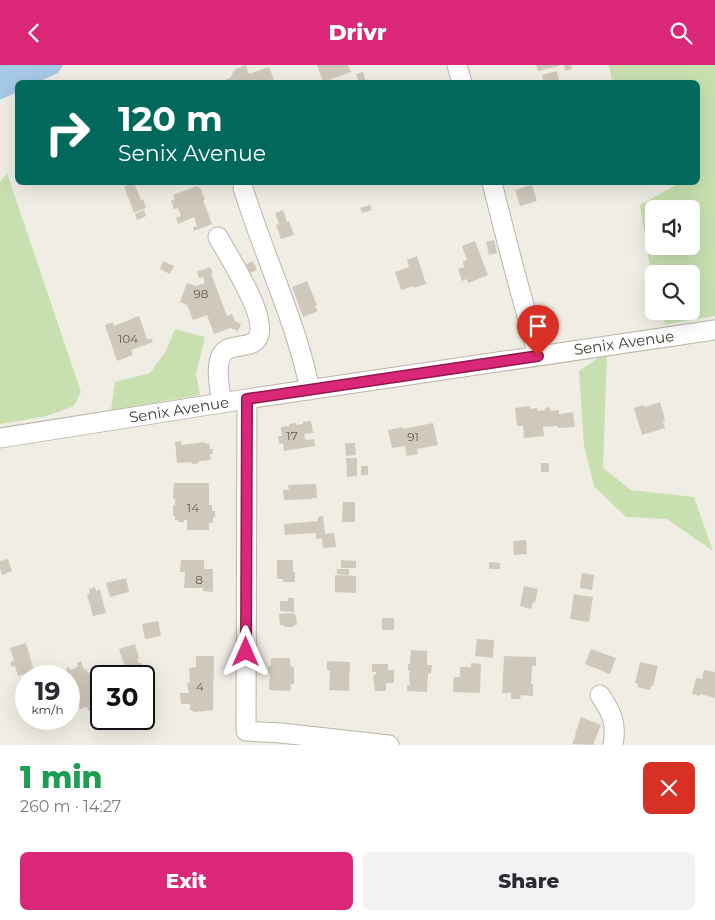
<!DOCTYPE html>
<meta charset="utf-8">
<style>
body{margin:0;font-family:Montserrat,sans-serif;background:#f2f2f3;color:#2b2b33;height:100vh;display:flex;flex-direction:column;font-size:19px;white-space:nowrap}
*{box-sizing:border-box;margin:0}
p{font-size:16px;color:#7c7c81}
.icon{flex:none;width:28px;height:28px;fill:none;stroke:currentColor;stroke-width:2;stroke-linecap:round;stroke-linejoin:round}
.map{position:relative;height:680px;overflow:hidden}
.details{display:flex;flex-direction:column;background:#fff;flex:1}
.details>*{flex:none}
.hud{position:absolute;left:15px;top:15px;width:685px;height:105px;border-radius:8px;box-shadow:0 5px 20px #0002;background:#00695c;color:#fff;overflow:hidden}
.controls{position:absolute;left:645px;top:135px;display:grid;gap:10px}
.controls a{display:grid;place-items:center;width:55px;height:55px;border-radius:8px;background:#fff;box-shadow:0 5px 20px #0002;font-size:25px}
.speed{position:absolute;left:15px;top:600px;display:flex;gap:10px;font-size:25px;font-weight:700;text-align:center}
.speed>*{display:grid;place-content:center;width:65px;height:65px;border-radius:50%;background:#fff;box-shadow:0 5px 20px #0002;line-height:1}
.speed small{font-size:12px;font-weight:400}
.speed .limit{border:2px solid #111;border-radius:8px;background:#fff;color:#111}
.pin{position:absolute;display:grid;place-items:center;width:42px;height:42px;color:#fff;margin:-51px -21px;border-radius:50% 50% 50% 0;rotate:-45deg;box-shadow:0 0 5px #0007}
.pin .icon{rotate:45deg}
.me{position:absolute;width:55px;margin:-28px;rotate:0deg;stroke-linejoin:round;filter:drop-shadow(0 0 4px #0008)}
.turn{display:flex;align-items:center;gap:18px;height:105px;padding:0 20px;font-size:22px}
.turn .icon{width:65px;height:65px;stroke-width:2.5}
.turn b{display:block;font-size:35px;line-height:42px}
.round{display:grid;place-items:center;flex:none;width:52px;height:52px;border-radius:8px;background:#f2f2f3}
.head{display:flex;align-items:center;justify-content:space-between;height:85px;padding:0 20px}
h1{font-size:30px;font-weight:800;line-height:38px;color:#1e9e55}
.button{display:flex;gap:10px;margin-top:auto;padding:10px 20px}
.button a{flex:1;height:58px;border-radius:8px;background:#db2777;color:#fff;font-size:20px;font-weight:800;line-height:58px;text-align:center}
.button a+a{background:#f2f2f3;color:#2b2b33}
header{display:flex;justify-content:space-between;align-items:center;height:65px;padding:0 20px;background:#db2777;color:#fff;font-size:22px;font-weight:800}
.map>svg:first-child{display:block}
</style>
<header><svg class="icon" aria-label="back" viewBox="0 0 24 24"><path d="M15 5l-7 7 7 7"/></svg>Drivr<svg class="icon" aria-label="search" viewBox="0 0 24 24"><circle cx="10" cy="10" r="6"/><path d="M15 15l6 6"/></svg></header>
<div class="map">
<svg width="715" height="680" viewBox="0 0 715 680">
<rect width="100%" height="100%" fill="#f0ede4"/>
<!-- green -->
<path fill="#c8e0b0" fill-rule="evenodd" d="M609 0H715V251L666 259 659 246H691V209H654V228L640 140 676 120 677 118H698V18L612 17ZM654 144H691V181H654Z
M7 108 81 327 74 341 47 351 0 359V117Z
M175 264 205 272 196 309 200 330 111 345 115 317 150 308 166 286Z
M607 287 603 403 631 425 694 432 713 486 667 454 626 452 594 421 584 381 579 306Z"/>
<!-- water -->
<path fill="#a6c9e7" d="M0 0H63L58 8 38 17 18 18 17 27 0 35Z"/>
<!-- building -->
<path fill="#d0c8bb" d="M246 0 249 9 269 2 275 18H226L225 15 230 13 235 4Z
M317 0H348L351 7 323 17Z
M536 0H559V1L538 6Z
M564 0H571L572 4 565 6Z
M557 6 560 18H544L542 10Z
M363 7 366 18H359L356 9Z
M134 118 141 135 143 134 146 143 134 148 124 121Z
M532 120 537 136 520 141 515 125Z
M197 121 198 123 200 122 205 135H203L212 159 194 166 193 162 197 161 194 152 178 159 176 153 181 151 178 143 174 144 171 136 175 134 173 130Z
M370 140 372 145 362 148 360 143Z
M144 145 146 151 137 155 135 149Z
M283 145 287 157 289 156 294 170 281 174 276 160 279 159 275 148Z
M494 175 497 188 489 190 486 177Z
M475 176 488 210 468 218 467 214 462 216 458 204 464 202 463 196 467 195 462 181Z
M417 191 426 219 414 223 413 221 401 225 395 207 409 202 407 195Z
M163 196 174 201 170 209 160 204Z
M253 196 257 205 250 208 246 199Z
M210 202 213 208 211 209 227 251 232 249 235 256 241 259 238 266 231 263 214 269 207 250 193 255 187 240 180 237 187 218 196 221 205 218 203 212 199 213 197 207Z
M307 216 317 240 315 241 318 246 303 252 292 222Z
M139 251 147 274H152L153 277 131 285 133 290 117 296 105 260 113 257 114 261Z
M660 337 665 355 663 356 665 363 642 370 634 343 644 340 645 342Z
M530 341V344L537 343V346L545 345V343L550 342V346L559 345V349L573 347 575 362 558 363V361L543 362 544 371 524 373 523 361H517L515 343Z
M311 356 313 368 304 369 305 374 308 375 314 374 315 381 284 386 283 378 279 379 278 371H282L281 362 289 361V359L296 358V360L303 359V357Z
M433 358 438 380 417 384 418 389 407 391 405 381 392 383 388 365 403 362V364Z
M181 376V380L205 377V379L209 378 210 384H213V389H210L211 395 199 396V398L192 399V397L177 398 175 377Z
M345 378H355L356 390 346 391Z
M346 393H357V411L347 412Z
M541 398H549V407H541Z
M361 401H368V410H361Z
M174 418H209V440H212V446H215V452H213V458H209V465H187V455H184V457H178V455H175V451H173V440H175V434H173Z
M316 419 317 433H312V434L284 435 283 425H289L288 420Z
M343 437H355V457H342Z
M323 451 325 469 334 468 336 482 323 483 322 473 316 474V468L285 470 284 459 318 456V452Z
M526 475 527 489 514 490 513 476Z
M8 494 12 506 2 510 0 503V496Z
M181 495H204V504H213V527L203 526V523H184L185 507H180Z
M277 495H293V507H295V517H283V514H277Z
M341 495 356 496V503H341Z
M489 497 500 498V504H489Z
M337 504H349V510L337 509Z
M582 508 594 510 592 525 580 523Z
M335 510 356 511V528L335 527Z
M126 513 129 527 110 532 106 518Z
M524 521 538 524 535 538 533 537 531 544 520 541Z
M95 522 96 526 100 525 106 548 93 551 87 529 90 528 89 524Z
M574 529 593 532 589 557 570 554Z
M288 533H294V547L280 546V536H288Z
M294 548V550H296L297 560H294V562H284V560H280L279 549Z
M382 553H394V565H382Z
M158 556 161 571 145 574 142 559Z
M477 574 494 575 493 593 475 591Z
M26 578 34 606 18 611 15 601 12 602 10 597 14 596 10 583Z
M135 579 139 593 137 594 139 598H142L144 605H142L143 610 138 611H127V610L122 611 120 604 125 602 119 584Z
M591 584 616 593 610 609 585 599Z
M411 585 427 586V600H432L431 609 428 608 427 627 407 626V620L410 621 409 611 410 606H408V599H410Z
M196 591H214L213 645 195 647 190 645V639H181L180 628H189V625L188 626 187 618 190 617 189 603 196 602Z
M504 591 536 592V601H532L531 619H533V631L521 630 520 634H511V628H502Z
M271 593H290V600L294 603V619H291L290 626 269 625 270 609 268 607V601H271Z
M81 596 84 605 86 604 88 608 103 603 106 611H101V626L89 630 93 641H91L92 645 88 646 87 642 80 644 71 616 69 617V611H64L63 607 67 606 66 603 69 602 70 605 78 602 77 598Z
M327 596 350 597 349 626 329 625 330 606 327 605Z
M640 597 658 601 653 621H651L650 625 637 622 638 619 635 618Z
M471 598 481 599 480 628 453 627 454 612H460V602H471Z
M372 599H388V605H394V618H386V626H375L373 611 376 609V607H372Z
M704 605 715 607V633L701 629 700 631 692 629 696 613 702 614Z
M581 652 601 660 593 680 572 679 576 670 575 669Z"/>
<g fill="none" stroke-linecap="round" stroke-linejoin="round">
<defs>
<path id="minor" d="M457 0 462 18
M492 118 513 200 538 291
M243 123C264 191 296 256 310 325
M218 172C228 191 271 255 257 274 253 280 246 280 240 281 236 282 231 282 228 284 212 291 220 325 222 338
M247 334 246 666 281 668 389 680
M0 373 247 334 715 265
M600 630C612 648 617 658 613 680"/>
</defs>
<!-- minor casing -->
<use href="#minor" stroke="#bab4a8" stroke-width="21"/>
<!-- minor -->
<use href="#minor" stroke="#fff" stroke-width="19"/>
</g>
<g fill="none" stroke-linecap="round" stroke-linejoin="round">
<defs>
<path id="route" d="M246 587 247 334 538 291"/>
</defs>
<!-- route casing -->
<use href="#route" stroke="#8e194d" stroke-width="12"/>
<!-- route -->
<use href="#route" stroke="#db2777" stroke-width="9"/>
</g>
<g text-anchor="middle" stroke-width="4.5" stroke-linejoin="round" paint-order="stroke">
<!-- number labels -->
<g font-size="12" fill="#656056">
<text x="201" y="233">98</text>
<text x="128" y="278">104</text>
<text x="292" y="375">17</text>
<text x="413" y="376">91</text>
<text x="193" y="447">14</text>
<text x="199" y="519">8</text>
<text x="200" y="626">4</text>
</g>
<!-- street labels -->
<g font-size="15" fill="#413d34" stroke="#fff">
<text transform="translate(624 278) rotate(-8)" y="5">Senix Avenue</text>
<text transform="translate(179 345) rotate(-9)" y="5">Senix Avenue</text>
</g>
</g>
</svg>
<div class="controls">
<a><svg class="icon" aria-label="sound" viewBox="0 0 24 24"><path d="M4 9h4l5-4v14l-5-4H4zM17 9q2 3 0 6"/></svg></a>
<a><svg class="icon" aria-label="search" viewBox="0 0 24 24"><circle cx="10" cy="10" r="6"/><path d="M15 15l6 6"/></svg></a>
</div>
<div class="speed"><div>19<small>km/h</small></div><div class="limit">30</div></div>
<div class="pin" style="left:538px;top:291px;background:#d93025"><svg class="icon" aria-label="arrive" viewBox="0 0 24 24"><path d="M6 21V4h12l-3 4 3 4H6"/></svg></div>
<svg class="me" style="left:246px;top:587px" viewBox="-20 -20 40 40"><path d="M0-17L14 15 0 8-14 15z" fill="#db2777" stroke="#fff" stroke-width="4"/></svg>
<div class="hud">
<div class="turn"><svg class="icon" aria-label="right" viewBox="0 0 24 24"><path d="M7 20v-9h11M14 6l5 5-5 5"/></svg><div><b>120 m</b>Senix Avenue</div></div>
</div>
</div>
<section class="details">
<div class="head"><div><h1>1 min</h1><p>260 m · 14:27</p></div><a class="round" style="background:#d93025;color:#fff"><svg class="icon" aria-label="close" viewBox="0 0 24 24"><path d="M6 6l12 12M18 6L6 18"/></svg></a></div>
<div class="button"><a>Exit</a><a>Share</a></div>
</section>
